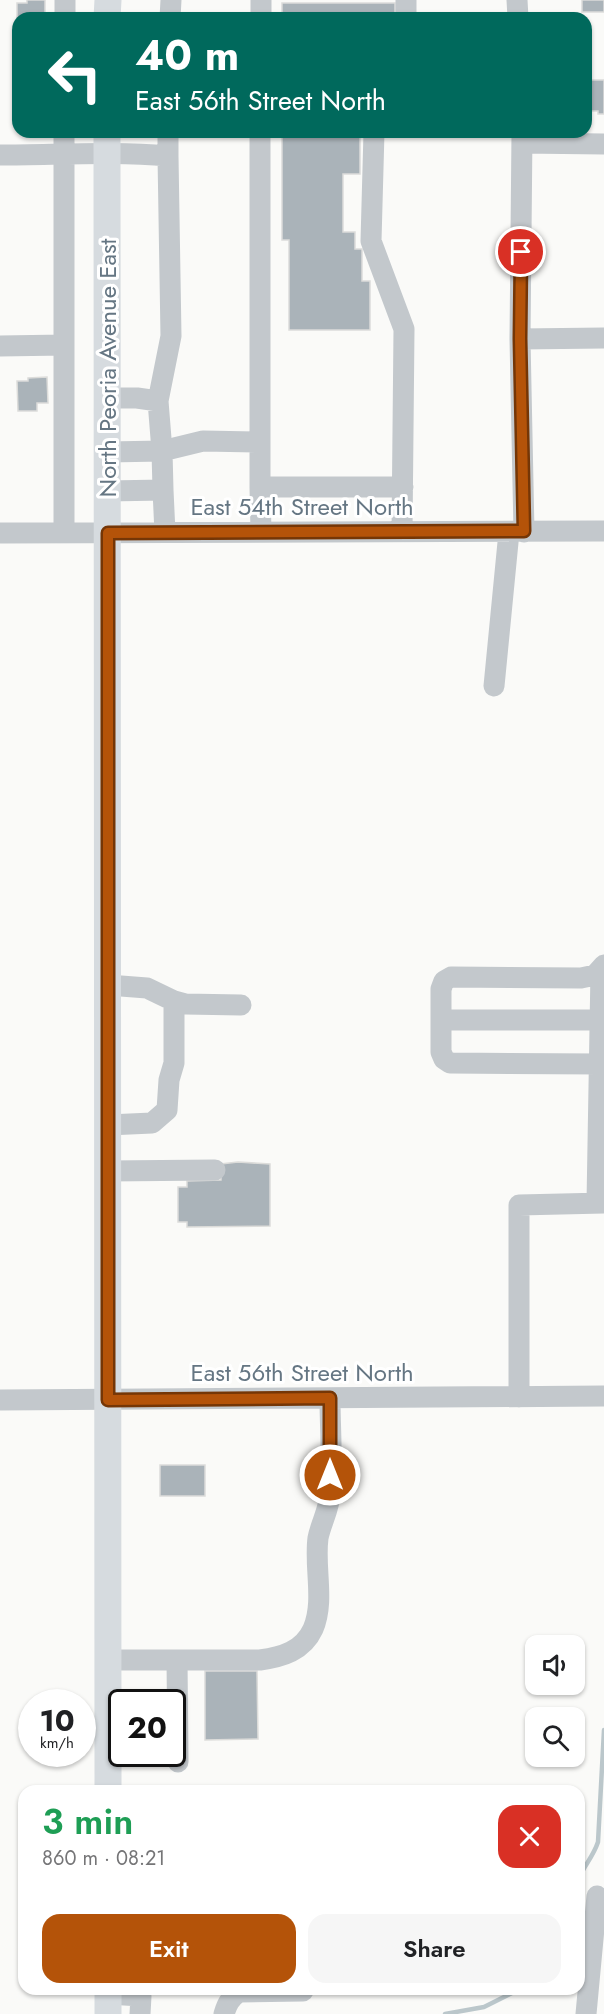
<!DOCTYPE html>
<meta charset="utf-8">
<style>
body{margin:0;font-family:Jost,sans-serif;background:#f6f6f6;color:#202124;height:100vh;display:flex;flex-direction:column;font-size:22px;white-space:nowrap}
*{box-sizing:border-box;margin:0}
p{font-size:20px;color:#757577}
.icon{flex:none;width:33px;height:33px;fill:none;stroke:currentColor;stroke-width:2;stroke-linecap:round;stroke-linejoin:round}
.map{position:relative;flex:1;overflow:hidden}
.sheet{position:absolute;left:18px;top:1785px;width:567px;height:210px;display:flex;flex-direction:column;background:#fff;border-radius:18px;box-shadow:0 2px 4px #0004}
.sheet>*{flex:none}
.top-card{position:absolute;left:12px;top:12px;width:580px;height:126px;border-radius:18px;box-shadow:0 2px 4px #0004;background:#00695c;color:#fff;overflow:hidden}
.tools{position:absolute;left:525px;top:1635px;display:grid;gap:12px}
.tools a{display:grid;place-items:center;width:60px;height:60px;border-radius:12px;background:#fff;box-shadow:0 2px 4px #0004;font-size:30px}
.speed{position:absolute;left:18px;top:1689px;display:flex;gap:12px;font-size:30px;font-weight:700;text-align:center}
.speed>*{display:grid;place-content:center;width:78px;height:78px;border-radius:50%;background:#fff;box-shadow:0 2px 4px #0004;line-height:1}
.speed small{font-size:15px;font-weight:400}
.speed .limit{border:3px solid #111;border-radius:9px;background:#fff;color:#111}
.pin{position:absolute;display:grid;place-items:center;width:51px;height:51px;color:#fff;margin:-26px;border:3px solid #fff;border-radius:50%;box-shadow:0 2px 6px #0007}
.me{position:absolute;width:66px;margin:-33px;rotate:0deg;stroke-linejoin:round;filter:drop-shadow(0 0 4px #0008)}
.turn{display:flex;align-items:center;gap:21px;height:126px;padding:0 24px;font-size:27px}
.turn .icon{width:78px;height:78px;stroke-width:2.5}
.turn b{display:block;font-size:42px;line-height:51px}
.round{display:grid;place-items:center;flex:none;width:63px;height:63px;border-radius:18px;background:#f6f6f6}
.summary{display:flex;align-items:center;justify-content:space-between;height:102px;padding:0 24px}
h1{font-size:36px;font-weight:600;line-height:45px;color:#1e9e55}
.primary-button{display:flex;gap:12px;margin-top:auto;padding:12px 24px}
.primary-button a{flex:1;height:69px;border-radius:18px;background:#b45309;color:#fff;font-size:24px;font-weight:600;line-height:69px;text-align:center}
.primary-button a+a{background:#f6f6f6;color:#202124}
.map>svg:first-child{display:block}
</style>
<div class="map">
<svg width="604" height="2014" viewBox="0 0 604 2014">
<rect width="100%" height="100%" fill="#fafaf8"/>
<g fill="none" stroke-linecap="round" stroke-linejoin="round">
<!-- stream -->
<path stroke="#bbc7cb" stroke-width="4.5" d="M579 1878C585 1864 593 1857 598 1842L604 1730
M445 2014 484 2007 520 1989"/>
</g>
<!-- building -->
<path fill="#aab3b9" stroke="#dcdcda" stroke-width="1.5" d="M27 0H45V18H18L17 23V3H27Z
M582 0H604V12H582Z
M282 3H395V18H282Z
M588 80H604V114H598V111H588Z
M282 132H360V174H343V232H355V249H362V281H370V330H289V240H282Z
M47 377 48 403H37V411H18L17 381H28V378Z
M238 1162 270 1164V1226L187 1227V1222H178V1187H187V1181L221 1180V1164Z
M160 1465H205V1496H160Z
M205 1671H257L258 1739 205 1740Z"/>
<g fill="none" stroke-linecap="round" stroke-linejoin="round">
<!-- minor -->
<path stroke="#c3c8cc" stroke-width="21" d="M406 0V18
M517 0 518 18
M65 18V0
M170 18 171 0
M261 18V0
M374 132 371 241 404 329 402 532
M522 132 520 339 524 532
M522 143 604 144
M0 155C56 155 113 151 168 156L171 336 158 401
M168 156V132
M520 339 604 338
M0 346 64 345
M108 398H137L158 401 162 451 203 441 260 442
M108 452 162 451 163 490
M260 487V132
M108 491 163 490 165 533
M261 532 260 487H403
M0 533 604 531
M64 533V132
M494 686 509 532
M108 985 147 988 174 1001 185 1004 241 1005
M441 1020H601
M600 1064 450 1063 444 1059 441 1052V989L444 981 451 977 581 978 595 975 604 965
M108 1125 152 1123 167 1110 169 1080 174 1063V1001
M108 1171 215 1170
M597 1203 601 970
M519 1397V1205L604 1203
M0 1400 604 1396
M108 1660H260C282 1657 303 1651 313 1629 325 1601 314 1568 318 1538 321 1523 329 1510 330 1494 333 1463 330 1430 330 1398
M177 1660 178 1762
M108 1994 141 1996 140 2014
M224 2014C227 2004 230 1998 239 1992L303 1991
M586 2014 597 1896"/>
<!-- major -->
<path stroke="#d6dbdf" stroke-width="27" d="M107 18 108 0
M107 132 108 1791
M108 2014V1989"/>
</g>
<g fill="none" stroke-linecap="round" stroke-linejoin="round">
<defs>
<path id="route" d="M330 1475V1398L108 1400V533L524 531 520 339 521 252"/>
</defs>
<!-- route casing -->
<use href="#route" stroke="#753606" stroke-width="15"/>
<!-- route -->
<use href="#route" stroke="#b45309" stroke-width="10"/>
</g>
<g text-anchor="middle" stroke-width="6" stroke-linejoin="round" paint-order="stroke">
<!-- street labels -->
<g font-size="24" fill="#657683" stroke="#fff">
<text transform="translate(108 368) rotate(-90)" y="8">North Peoria Avenue East</text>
<text x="302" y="515">East 54th Street North</text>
<text x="302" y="1381">East 56th Street North</text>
</g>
</g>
</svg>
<div class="tools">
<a><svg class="icon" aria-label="sound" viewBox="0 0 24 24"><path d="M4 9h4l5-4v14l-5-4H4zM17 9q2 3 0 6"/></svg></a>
<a><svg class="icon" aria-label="search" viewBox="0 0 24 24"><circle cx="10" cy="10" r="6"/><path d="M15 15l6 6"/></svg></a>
</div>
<div class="speed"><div>10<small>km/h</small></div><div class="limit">20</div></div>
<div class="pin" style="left:521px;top:252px;background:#d93025"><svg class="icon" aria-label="arrive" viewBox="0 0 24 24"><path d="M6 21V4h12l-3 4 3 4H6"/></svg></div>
<svg class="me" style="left:330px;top:1475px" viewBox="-20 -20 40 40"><circle r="17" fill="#b45309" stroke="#fff" stroke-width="3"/><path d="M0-11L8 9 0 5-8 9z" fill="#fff"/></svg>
<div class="top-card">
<div class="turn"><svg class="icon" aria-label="left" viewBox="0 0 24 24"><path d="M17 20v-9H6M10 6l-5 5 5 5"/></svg><div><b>40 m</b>East 56th Street North</div></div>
</div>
<section class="sheet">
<div class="summary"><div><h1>3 min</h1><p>860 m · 08:21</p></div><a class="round" style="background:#d93025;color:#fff"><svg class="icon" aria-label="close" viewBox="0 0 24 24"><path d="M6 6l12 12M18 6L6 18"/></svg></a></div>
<div class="primary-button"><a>Exit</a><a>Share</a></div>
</section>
</div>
